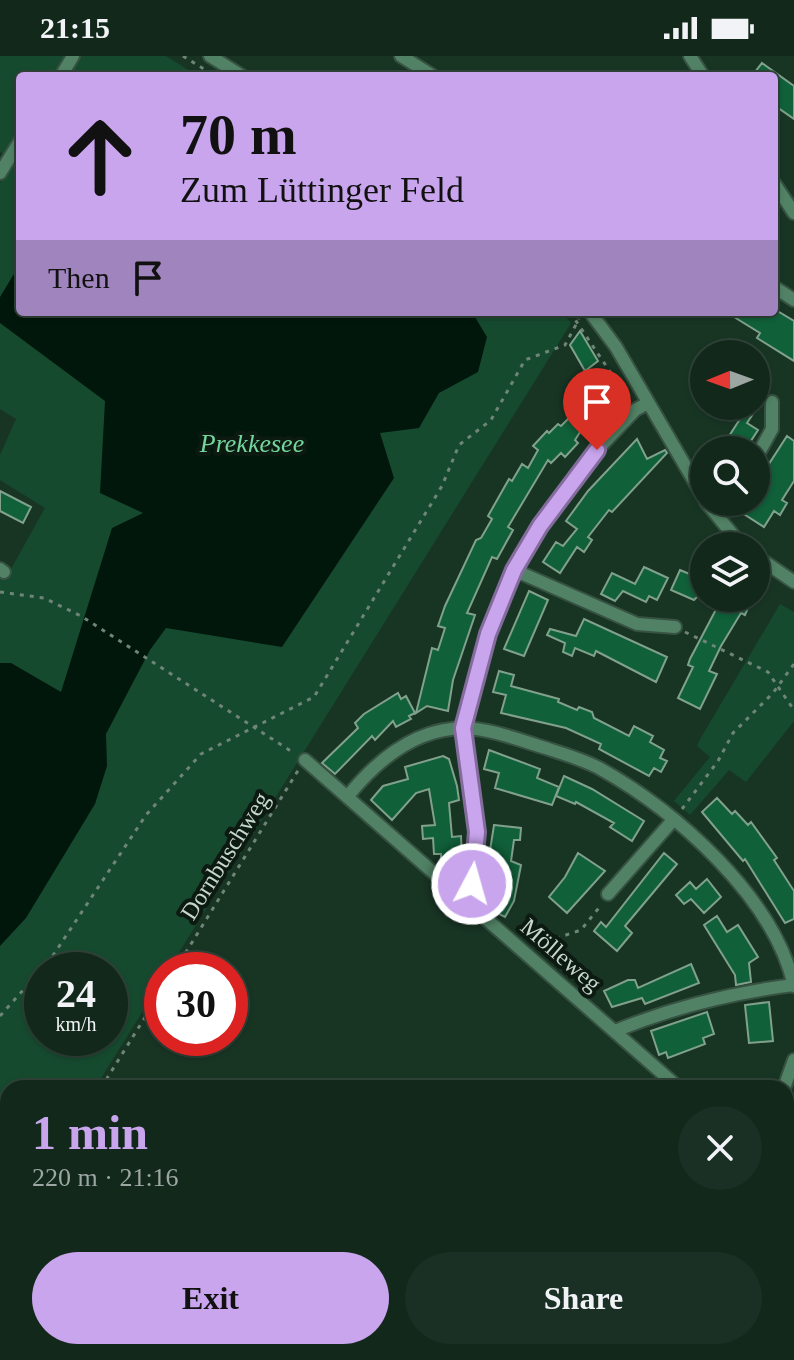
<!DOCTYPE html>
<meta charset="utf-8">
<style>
body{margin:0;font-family:Georgia,serif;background:#1b3024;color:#f1f3f6;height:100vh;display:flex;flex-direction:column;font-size:30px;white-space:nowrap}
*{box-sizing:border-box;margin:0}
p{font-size:26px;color:#9ca6a3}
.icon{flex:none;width:44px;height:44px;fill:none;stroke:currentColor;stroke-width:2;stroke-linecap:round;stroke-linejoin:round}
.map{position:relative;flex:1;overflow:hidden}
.drawer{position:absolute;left:0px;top:1024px;width:794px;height:280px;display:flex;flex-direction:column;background:#12281b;border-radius:24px 24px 0 0;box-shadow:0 2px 6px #0004,0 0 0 2px #31443a}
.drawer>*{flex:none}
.hud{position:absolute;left:16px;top:16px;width:762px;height:244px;border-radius:8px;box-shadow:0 2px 6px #0004,0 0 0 2px #31443a;background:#c9a5ee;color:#111;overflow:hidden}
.needle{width:52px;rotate:269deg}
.tools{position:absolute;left:690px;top:284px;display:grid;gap:16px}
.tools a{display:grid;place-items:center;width:80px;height:80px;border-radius:50%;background:#12281b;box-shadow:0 2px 6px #0004,0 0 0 2px #31443a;font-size:40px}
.speed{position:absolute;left:24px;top:896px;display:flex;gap:16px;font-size:40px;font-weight:700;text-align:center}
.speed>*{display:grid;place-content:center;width:104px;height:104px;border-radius:50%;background:#12281b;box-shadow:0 2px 6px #0004,0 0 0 2px #31443a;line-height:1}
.speed small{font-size:20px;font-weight:400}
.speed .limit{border:12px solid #d22;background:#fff;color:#111}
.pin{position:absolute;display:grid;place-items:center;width:68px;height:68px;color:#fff;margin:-82px -34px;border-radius:50% 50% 50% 0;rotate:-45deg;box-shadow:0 0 8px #0007}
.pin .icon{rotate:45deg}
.me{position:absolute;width:88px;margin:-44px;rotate:6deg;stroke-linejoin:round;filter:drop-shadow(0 0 6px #0008)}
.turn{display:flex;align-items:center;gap:28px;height:168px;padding:0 32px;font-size:36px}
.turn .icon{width:104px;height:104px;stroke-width:2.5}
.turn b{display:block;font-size:56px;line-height:68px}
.then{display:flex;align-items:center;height:76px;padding:0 32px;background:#0003;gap:16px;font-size:30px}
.round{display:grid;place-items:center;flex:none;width:84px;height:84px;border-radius:42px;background:#1b3024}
.summary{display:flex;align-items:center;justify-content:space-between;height:136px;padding:0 32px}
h1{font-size:48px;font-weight:600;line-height:60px;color:#c9a5ee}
.primary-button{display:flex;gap:16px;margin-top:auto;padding:16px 32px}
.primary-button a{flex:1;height:92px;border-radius:48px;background:#c9a5ee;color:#111;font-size:32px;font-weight:600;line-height:92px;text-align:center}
.primary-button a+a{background:#1b3024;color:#f1f3f6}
.status{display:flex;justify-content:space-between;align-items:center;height:56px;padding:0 40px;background:#12281b;direction:ltr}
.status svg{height:22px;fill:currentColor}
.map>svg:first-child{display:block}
</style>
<div class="status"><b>21:15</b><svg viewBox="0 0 49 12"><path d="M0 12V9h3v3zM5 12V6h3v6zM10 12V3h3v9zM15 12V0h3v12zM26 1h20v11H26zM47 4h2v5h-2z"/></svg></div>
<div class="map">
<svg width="794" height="1304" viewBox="0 0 794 1304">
<rect width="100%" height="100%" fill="#183524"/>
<!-- green -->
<path fill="#164a2f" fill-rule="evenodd" d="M0 0H68L55 20H20V77L6 99 0 96Z
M80 0H166L198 20H67Z
M20 95V256H561L571 267 168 914H162V924L95 1032H8V1126L0 1121V519L6 522 45 452 0 424V399L16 363 0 353V127ZM42 914H110V982H42Z
M780 548 794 556V665L746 726 729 714 690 759 674 745 710 701 697 690 699 685Z"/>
<!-- water -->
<path fill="#02170b" d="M20 208V256H472L487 281 478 316 439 337 419 372 380 377 394 422 282 591 166 572 150 594 106 678 107 710 95 748 26 862 0 890V607H11L61 636 112 472 143 457 100 437 105 345 0 267V241Z"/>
<!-- building -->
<path fill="#10603a" stroke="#81a18c" stroke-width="2" d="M762 7 794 30V63L774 49V20H752Z
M726 256H779L794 265V305L757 282 760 277Z
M580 275 598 305 585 315 570 289Z
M594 315 616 346 582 373 575 384 578 387 565 401 561 397 551 407 548 404 508 471 513 474 497 503 492 501 467 557 475 559 453 624 448 655 427 650 416 657 432 592 438 594 445 572 438 570 445 550 476 484 481 482 492 463 488 460 509 423 512 425 522 408 528 412 538 394 533 390 547 375 549 377 558 368 561 370 578 353 566 338Z
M735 350 753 358 747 367 758 374 745 394H720L740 363 731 357Z
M787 380 794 385V425L782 444 787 447 780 459 774 455 764 471 739 455 745 446H756V428Z
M637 383 647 403 665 394 667 397 612 456 609 454 588 481 592 484 584 496 577 491 560 517 543 506 556 486 563 490 577 473 566 465 588 435Z
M0 435 31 451 23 467 0 455Z
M644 511 668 522 657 544 649 540 646 546 623 535 615 545 601 538 612 517 635 528Z
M680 514 704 524 702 536 694 544 671 534Z
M529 535 548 544 524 600 504 593Z
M722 542H752L745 559 741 557 721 590 709 615 717 618 700 653 678 642 693 611 688 609 690 603Z
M584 563 667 601 656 626 596 595 594 600 575 592 572 600 563 596 565 587 547 579 550 573 576 580Z
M499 615 514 619 511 630 559 643 558 646 577 654 579 651 592 656 594 662 629 680 634 670 653 680 650 686 664 694 660 702 667 705 661 716 654 712 649 720 599 693 601 688 566 672 501 657 506 639 493 636Z
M398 637 401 643 406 640 415 657 409 660 411 663 396 671 393 665 375 684 372 680 335 718 322 707 358 672 355 667 364 658Z
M489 694 540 713 537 722 559 731 552 749 495 732 499 717 484 713Z
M443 700 449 703 457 730 459 744 449 747 452 781 461 780 462 806 441 807V798H434L433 782 423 783 422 770 435 769 429 733 416 737 392 764 371 744 383 730 408 723 405 711Z
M564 720 592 733 644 765 632 785 610 771 614 767 576 746 575 748 556 740Z
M717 742 732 758 735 755 748 769 751 766 777 802 774 804 794 835V863L785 867 745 803 743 805 702 756Z
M494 769 521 772 520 784H514L511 805 521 809 514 845 505 861 495 856 502 843 483 839Z
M578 797 605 815 567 857 549 841 565 821Z
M664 797 677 808 625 870 632 877 617 895 594 875 601 866 606 871Z
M707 823 721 841 704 857 691 843 684 848 676 839 690 826 696 833Z
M717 860 727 876 738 869 758 901 749 907 751 926 736 929 735 919 704 869Z
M691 908 699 927 645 948 642 942 612 951 604 935 628 924H635L638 932Z
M769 946 773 985 749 987 745 949Z
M707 956 714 978 703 982 705 988 668 1002 666 996 659 999 651 975Z"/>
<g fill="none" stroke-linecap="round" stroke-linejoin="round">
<defs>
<path id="street" d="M210 0 242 20
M401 0 433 20
M690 0 703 20
M61 20 73 0
M0 117 20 85
M774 127 794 157
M774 231 794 244
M590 256 616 291 704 442
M756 402 772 373V346
M706 446 742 490
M756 500 794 526
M0 513 4 516
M514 514 637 568 675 571
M305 704 679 1032
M348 740C377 704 416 672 465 672 489 673 514 682 536 689 557 696 580 702 599 712 676 755 774 841 794 930
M608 838 674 763
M467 846 477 776 463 672 488 578 514 514 540 470 597 394 635 354 648 347
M615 975C674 951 730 937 794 929
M784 1032 794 1004
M786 1124 794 1130"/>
</defs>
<!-- street casing -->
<use href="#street" stroke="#375242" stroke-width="16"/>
<!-- path -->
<path stroke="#6e8577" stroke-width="3" stroke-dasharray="4 6" stroke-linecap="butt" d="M183 0 215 20
M570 256 629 344
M0 536 44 542 81 560 294 697
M685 576 768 616 794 654
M682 753 718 705 733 677 773 637 794 608
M540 894 551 884 581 874 602 848
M175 914 299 713
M0 960 50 904 146 759 201 698 314 641 442 430 459 389 491 364 525 304 565 289 579 263
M101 1032 162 934
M0 1195 8 1182"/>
<!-- street -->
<use href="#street" stroke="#518265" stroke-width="12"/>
</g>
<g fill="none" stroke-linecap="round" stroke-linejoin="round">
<defs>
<path id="route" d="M472 828 477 776 463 672 488 578 514 514 540 470 597 394"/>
</defs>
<!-- route casing -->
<use href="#route" stroke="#836b9b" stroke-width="20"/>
<!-- route -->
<use href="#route" stroke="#c9a5ee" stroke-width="14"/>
</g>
<g text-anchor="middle" stroke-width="8" stroke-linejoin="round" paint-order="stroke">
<!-- street labels -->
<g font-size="24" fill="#c6d7cc" stroke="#0d1a12">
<text transform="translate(225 800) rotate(-58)" y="8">Dornbuschweg</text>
<text transform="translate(561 899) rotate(41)" y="8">Mölleweg</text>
</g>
<!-- water labels -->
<g font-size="26" font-style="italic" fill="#73d79e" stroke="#0d1a12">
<text x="252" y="396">Prekkesee</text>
</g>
</g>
</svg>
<div class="tools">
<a><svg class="needle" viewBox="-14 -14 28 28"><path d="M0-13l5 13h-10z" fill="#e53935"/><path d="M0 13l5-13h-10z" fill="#9ca6a3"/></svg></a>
<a><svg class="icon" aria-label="search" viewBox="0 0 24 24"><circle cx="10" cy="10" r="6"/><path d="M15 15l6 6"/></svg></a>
<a><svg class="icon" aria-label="layers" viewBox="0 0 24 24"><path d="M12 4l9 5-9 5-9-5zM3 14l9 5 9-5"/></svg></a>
</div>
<div class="speed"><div>24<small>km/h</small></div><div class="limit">30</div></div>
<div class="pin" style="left:597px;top:394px;background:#d93025"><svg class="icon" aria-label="arrive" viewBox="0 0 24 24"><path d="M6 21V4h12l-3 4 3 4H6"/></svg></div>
<svg class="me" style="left:472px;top:828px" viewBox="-20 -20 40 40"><circle r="17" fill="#c9a5ee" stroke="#fff" stroke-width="3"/><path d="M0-11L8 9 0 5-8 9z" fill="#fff"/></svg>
<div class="hud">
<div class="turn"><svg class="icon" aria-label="ahead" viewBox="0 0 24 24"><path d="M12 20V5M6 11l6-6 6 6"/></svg><div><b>70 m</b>Zum Lüttinger Feld</div></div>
<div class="then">Then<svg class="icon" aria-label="arrive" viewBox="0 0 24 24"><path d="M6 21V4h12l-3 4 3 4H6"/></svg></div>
</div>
<section class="drawer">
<div class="summary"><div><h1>1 min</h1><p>220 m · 21:16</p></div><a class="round"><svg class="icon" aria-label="close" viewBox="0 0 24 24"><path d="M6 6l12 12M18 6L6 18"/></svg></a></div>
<div class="primary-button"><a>Exit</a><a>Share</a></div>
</section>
</div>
